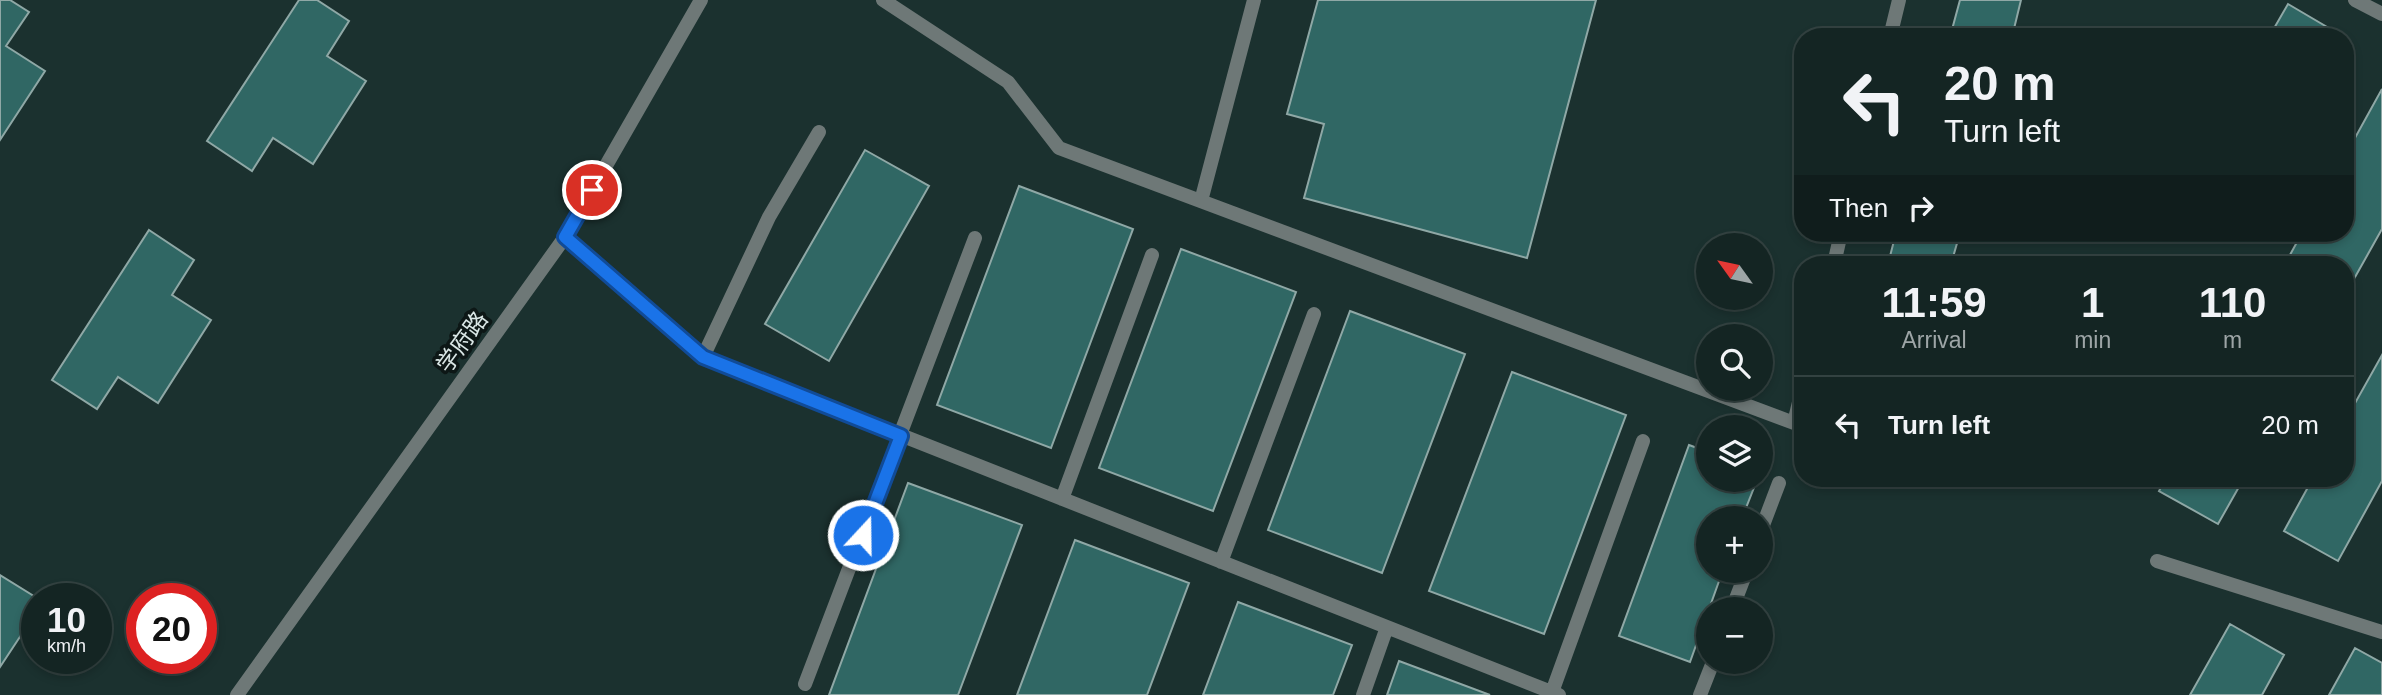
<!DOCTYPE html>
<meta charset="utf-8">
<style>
body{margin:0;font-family:Arial,"Noto Sans SC",sans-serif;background:#1d2d2b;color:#f1f3f6;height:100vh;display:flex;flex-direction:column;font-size:26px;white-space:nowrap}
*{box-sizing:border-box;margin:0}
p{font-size:23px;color:#9da5a6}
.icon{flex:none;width:38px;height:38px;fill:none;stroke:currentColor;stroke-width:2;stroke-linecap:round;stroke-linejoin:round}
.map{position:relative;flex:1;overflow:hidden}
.sheet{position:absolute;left:1794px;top:256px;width:560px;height:231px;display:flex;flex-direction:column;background:#142523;border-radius:28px;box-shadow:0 4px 10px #0003,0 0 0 2px #334241}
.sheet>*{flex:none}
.banner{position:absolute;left:1794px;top:28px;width:560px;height:214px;border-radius:28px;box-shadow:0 4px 10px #0003,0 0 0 2px #334241;background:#142523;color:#f1f3f6;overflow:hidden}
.needle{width:46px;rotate:303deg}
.buttons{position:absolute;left:1696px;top:233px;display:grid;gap:14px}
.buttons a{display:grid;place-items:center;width:77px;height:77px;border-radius:50%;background:#142523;box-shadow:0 4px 10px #0003,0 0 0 2px #334241;font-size:35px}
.speed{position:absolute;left:21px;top:583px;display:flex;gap:14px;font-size:35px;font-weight:700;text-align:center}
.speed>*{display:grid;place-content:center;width:91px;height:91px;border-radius:50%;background:#142523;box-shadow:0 4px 10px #0003,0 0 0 2px #334241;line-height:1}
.speed small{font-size:18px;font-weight:400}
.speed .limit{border:10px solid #d22;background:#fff;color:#111}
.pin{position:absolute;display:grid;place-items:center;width:60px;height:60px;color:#fff;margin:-30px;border:4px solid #fff;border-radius:50%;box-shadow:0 2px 7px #0007}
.me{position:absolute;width:77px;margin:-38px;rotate:21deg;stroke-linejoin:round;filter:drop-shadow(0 0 5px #0008)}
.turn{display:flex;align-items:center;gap:24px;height:147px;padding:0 35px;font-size:32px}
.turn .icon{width:91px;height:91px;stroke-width:2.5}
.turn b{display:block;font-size:49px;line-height:60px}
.then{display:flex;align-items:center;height:66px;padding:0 35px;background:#0003;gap:14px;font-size:26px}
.eta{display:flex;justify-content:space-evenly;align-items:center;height:119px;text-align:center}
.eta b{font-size:42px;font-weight:700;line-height:49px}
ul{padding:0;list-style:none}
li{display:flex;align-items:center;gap:21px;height:98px;padding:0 35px;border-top:2px solid #334241}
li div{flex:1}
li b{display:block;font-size:26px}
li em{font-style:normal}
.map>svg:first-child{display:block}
</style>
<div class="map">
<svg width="2382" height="695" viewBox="0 0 2382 695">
<rect width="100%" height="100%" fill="#1b312f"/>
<!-- building -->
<path fill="#306764" stroke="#8fa8a6" stroke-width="2" d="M0 0H10L29 12 6 46 45 71 0 140Z
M299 0H317L349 21 327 56 366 81 313 164 273 138 252 171 207 141Z
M1318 0H1596L1527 258 1304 198 1324 124 1287 114Z
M1960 0H2021L2012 37H1950Z
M2288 4 2344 37H2269Z
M2382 89V229L2345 295V264H2285L2302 233H2345V156Z
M865 150 929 186 829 361 765 324Z
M1019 186 1133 229 1051 448 937 405Z
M149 230 194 260 172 295 211 320 158 403 118 377 97 409 52 380Z
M1896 233H1960L1951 264H1888Z
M1181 249 1296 292 1213 511 1099 468Z
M1350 311 1465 354 1382 573 1268 530Z
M2382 355V481L2338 561 2284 531 2313 478H2345V421Z
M1512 372 1626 415 1544 634 1429 591Z
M1689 445 1708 452V480H1757L1742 518H1708V570H1723L1690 662 1619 636Z
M2166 478H2244L2218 524 2159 491Z
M908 483 1022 525 958 695H829Z
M1075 540 1189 583 1147 695H1017Z
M0 575 37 598V611L0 667Z
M1238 602 1352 645 1333 695H1203Z
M2230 624 2284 655 2262 695H2190Z
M2355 648 2382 663V695H2329Z
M1399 661 1490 695H1387Z"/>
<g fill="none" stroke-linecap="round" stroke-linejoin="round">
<!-- service -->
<path stroke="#6e7877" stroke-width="14" d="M883 0 1008 82 1059 148 1794 423 1802 390
M1890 37 1899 0
M1201 201 1254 0
M565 237 703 357 1559 695
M1834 264 1841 233
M703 357 769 217 819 132
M1062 499 1152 255
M1760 533 1779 483
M1221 562 1314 314
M1732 609 1747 570
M805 684 975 238
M1363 695 1387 627
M1551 695 1643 441
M1700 695 1713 662"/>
<!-- minor -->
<path stroke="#6e7877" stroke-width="14" d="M2355 0 2382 14
M2157 561 2382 632"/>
<!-- tertiary -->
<path stroke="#6e7877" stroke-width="14" d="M237 695 565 237 701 0"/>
</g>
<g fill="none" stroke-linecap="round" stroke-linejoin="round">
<defs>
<path id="route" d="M592 190 565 237 703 357 901 436 863 535"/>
</defs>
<!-- route casing -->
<use href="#route" stroke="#114b97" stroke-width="18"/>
<!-- route -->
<use href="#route" stroke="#1a73e8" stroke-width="12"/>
</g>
<g text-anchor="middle" stroke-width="7" stroke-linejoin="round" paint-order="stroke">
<!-- street labels -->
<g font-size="23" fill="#dae7e6" stroke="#0d1716">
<text transform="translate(462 342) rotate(-54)" y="8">学府路</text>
</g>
</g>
</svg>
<div class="buttons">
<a><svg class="needle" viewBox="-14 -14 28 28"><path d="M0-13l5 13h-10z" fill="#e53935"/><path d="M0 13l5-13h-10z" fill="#9da5a6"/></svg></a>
<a><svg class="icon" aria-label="search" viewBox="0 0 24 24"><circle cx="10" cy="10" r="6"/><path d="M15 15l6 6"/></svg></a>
<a><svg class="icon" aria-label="layers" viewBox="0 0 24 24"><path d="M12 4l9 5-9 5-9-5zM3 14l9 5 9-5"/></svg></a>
<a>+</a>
<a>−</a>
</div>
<div class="speed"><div>10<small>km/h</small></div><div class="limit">20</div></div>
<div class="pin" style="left:592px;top:190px;background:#d93025"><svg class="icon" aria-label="arrive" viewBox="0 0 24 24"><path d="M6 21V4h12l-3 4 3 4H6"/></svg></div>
<svg class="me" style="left:863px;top:535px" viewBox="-20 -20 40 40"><circle r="17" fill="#1a73e8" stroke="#fff" stroke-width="3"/><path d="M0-11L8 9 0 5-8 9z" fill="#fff"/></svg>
<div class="banner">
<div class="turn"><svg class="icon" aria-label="left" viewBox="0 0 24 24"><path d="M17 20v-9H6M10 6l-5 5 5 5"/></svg><div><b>20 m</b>Turn left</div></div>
<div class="then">Then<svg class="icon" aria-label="right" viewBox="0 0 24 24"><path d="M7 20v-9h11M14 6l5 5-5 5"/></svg></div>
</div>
<section class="sheet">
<div class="eta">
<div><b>11:59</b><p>Arrival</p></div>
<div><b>1</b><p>min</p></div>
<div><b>110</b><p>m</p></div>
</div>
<ul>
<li><svg class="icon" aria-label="left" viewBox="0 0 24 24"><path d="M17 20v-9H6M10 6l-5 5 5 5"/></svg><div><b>Turn left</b></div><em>20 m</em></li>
</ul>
</section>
</div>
